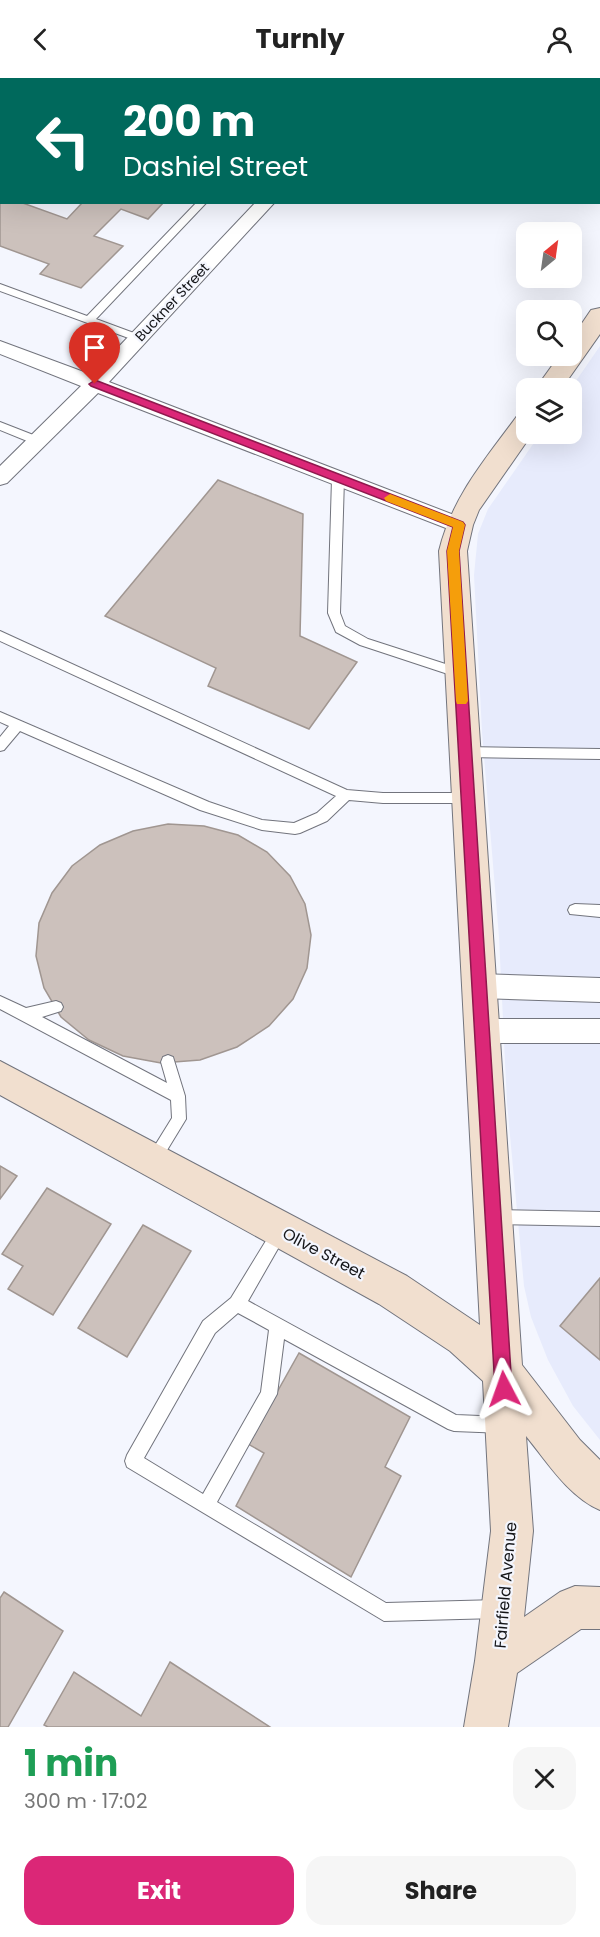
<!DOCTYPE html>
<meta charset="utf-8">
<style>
body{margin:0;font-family:Poppins,sans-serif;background:#f6f6f6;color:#222;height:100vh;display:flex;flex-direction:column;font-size:22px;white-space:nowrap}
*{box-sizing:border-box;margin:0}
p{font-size:20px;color:#767676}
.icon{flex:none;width:33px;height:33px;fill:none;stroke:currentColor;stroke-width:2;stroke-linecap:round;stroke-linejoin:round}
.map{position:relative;height:1649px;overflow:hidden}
.side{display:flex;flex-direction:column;background:#fff;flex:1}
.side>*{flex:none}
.top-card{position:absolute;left:0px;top:0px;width:600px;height:126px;box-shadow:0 6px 24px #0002;background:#00695c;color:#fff;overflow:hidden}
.needle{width:39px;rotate:29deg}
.buttons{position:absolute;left:516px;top:144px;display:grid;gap:12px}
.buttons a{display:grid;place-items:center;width:66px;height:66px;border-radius:12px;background:#fff;box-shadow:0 6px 24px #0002;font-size:30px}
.pin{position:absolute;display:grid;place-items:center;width:51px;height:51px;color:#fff;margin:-62px -26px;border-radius:50% 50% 50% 0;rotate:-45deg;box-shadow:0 0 6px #0007}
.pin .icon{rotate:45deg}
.me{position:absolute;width:66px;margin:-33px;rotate:356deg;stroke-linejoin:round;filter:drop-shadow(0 0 4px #0008)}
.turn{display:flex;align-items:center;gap:21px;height:126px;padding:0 24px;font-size:27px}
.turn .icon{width:78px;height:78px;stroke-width:2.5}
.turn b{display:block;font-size:42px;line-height:51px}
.round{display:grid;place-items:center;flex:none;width:63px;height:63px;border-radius:18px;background:#f6f6f6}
.overview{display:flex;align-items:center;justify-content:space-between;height:102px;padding:0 24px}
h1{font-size:36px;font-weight:700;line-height:45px;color:#1e9e55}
.action{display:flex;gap:12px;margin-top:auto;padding:12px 24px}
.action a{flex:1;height:69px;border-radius:18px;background:#db2777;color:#fff;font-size:24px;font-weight:700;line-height:69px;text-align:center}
.action a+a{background:#f6f6f6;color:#222}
header{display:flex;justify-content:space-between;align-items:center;height:78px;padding:0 24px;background:#fff;font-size:27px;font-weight:700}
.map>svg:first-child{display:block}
</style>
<header><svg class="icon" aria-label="back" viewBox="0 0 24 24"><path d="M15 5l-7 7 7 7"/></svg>Turnly<svg class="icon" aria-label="person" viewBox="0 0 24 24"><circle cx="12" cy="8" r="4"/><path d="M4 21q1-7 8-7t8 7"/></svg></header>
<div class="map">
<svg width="600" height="1649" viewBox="0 0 600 1649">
<rect width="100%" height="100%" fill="#f4f6fe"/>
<!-- built -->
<path fill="#e7ebfc" d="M600 268V1362L573 1328 548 1282 531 1239 524 1208 507 1025 499 859 482 654 474 497 478 456 488 431 540 356H572L571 310Z"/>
<!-- building -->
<path fill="#ccc1bc" stroke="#a09691" stroke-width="1.5" d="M6 124H20L67 141 83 124H164L148 141 121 131 94 158 123 168 81 210 40 196 49 186 0 168V125Z
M218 402 303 436 300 558 357 584 309 651 208 608 216 590 105 538Z
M168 746 204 748 238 757 267 774 290 798 305 826 311 857 307 890 293 921 269 948 237 969 200 982 161 985 123 978 89 962 61 939 44 910 36 878 39 845 52 815 72 788 100 767 133 753Z
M0 1088 17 1098 0 1121Z
M47 1110 111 1146 53 1237 8 1211 23 1188 2 1176Z
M143 1147 191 1173 127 1279 78 1250Z
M600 1200V1282L560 1248Z
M299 1275 410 1339 385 1389 401 1398 351 1499 236 1428 264 1375 248 1366Z
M4 1514 63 1553 8 1649H0V1520Z
M170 1584 270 1649H48L44 1647 74 1594 141 1638Z"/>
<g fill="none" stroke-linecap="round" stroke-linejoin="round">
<defs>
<path id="lane" d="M67 0H78L66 2Z
M87 0H99L100 2H88Z
M2 41V47L0 48V42Z
M197 124H207L96 241 142 258V262H134L0 213V206L87 238Z
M0 344 41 360 42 363 37 367 0 352Z
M338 397 344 401 340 535 345 548 368 561 464 592 466 595 464 598 460 600 360 567 336 554 328 535 332 401Z
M0 553 347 712 383 715H468L473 716 474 720 473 724 468 725H383L349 722 327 743 300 755 295 756 262 752 200 732 20 653 4 672 0 673V659L9 648 0 644V634L209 724 262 742 294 745 317 735 336 718 0 563Z
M465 669 600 671V681L465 679 459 674Z
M575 826 600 827V839L570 836 568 832 570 828Z
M0 918 26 930 56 923 61 925 63 929 61 933 42 939 167 1005 161 984 163 979 168 977 173 979 185 1018 186 1041 158 1087 153 1089 148 1087 146 1082 172 1040 171 1022 0 931Z
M496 1132 600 1134V1148L496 1146 491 1144 488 1139 491 1134Z
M280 1145 285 1148 288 1153 248 1223 456 1337 504 1339 510 1341 512 1347 510 1353 504 1355 454 1353 448 1351 284 1261 277 1316 217 1424 386 1525 498 1522 504 1525 507 1531 504 1537 498 1540 384 1543 127 1389 125 1383 127 1377 203 1243 231 1220 275 1148ZM238 1235 269 1252 261 1314 203 1416 144 1380 215 1255Z"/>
<path id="street" d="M373 0H389L372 2Z
M523 0H543L544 2H524Z
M598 15H600V25H598Z
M256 124H275L109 304 467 442 470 447 467 452 459 455 451 452 98 315 7 405 0 407V388L81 308 0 276V263L92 297Z
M479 896 600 900V924L479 920 470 916 466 908 470 900Z
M482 941H600V965H482L472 962 469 953 472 944Z"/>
<path id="secondary" d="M0 0H14L2 2 0 8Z
M600 230V256L562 310H536L559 278H572V260L591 232Z
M526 335V356H532L479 432 473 447 467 473 522 1287 580 1362 600 1382V1432C569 1419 547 1384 526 1358L533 1453 524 1539 560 1514 575 1508 600 1509V1551H581L517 1595 508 1649H464L475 1583 491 1453 483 1303 450 1273 379 1226 0 1017V983L407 1198 480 1247 439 473C452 419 485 382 517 338Z"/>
</defs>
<!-- lane casing -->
<use href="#lane" stroke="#72747d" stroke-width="2"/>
<!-- street casing -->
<use href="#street" stroke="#72747d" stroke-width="2"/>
<!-- secondary casing -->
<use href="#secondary" stroke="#72747d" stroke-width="2"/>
<!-- lane -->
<use href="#lane" fill="#fff" fill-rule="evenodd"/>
<!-- street -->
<use href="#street" fill="#fff" fill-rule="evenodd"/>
<!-- secondary -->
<use href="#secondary" fill="#f1dfcf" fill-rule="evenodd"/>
</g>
<!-- route -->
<path fill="#db2777" stroke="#8e194d" stroke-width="1.5" d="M95 302 463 444 465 447 459 473 512 1311 509 1317 504 1320 498 1317 495 1311 447 473 453 449 91 308 89 306Z"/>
<!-- slow -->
<path fill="#f59e0b" d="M390 416 463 444 465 447 459 473 468 623 466 626H457L456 623 447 473 453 449 386 423 384 420Z"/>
<g text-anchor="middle" stroke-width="4.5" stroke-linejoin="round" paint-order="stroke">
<!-- far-street labels -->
<g font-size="14" fill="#141518" stroke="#f4f6fe">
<text transform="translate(172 224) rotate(-47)" y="5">Buckner Street</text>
</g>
<!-- street labels -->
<g font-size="16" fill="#141518" stroke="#f4f6fe">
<text transform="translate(324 1175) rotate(28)" y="6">Olive Street</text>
<text transform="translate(505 1507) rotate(-85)" y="6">Fairfield Avenue</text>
</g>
</g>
</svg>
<div class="buttons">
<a><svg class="needle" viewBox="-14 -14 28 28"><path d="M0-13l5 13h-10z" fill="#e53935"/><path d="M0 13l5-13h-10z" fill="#767676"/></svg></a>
<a><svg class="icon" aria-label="search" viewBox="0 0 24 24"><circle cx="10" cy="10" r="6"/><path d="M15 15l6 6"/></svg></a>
<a><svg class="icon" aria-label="layers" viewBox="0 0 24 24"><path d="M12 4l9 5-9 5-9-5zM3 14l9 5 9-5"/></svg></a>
</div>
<div class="pin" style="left:95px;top:306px;background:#d93025"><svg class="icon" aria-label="arrive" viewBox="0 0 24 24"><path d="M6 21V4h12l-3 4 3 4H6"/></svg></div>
<svg class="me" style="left:504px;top:1311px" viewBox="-20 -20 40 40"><path d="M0-17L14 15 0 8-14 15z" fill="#db2777" stroke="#fff" stroke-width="4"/></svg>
<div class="top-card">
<div class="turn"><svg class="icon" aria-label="left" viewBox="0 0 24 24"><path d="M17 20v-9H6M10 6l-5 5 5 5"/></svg><div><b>200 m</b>Dashiel Street</div></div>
</div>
</div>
<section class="side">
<div class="overview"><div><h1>1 min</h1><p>300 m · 17:02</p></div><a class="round"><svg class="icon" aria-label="close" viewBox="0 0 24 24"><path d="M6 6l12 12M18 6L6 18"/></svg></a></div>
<div class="action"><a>Exit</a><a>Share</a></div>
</section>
